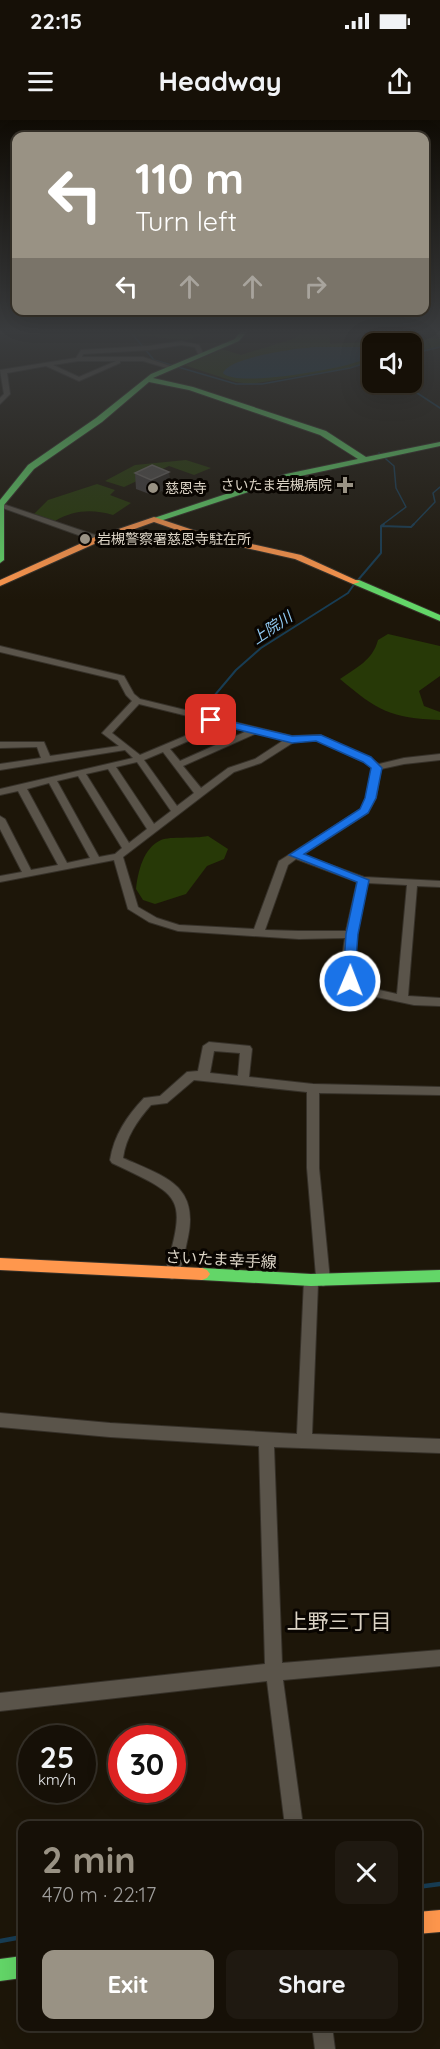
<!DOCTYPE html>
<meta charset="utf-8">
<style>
body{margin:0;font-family:Quicksand,"Noto Sans JP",sans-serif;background:#1f1911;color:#f1f3f6;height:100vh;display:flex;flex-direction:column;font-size:22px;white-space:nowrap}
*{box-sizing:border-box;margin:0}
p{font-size:20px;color:#9e9d9b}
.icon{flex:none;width:33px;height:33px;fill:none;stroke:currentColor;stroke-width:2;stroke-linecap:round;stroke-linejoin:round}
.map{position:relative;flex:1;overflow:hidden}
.side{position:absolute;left:18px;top:1701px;width:404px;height:210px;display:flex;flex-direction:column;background:#161007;border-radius:12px;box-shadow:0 6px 24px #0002,0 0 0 2px #353028}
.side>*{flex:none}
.banner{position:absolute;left:12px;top:12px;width:417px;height:183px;border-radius:12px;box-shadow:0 6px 24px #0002,0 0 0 2px #353028;background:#999284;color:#fff;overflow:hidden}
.tools{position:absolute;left:362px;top:213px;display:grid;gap:12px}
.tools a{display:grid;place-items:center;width:60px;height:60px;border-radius:12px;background:#161007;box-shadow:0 6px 24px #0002,0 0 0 2px #353028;font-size:30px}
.speed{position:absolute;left:18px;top:1605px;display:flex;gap:12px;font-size:30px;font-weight:700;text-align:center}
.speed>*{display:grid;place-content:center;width:78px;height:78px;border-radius:50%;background:#161007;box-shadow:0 6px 24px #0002,0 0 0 2px #353028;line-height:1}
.speed small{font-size:15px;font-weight:400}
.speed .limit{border:9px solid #d22;background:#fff;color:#111}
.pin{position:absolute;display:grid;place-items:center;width:51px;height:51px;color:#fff;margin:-26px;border-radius:12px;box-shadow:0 3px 9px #0006}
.me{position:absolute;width:66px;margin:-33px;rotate:1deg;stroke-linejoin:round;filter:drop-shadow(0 0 4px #0008)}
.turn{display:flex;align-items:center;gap:21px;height:126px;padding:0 24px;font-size:27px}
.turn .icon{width:78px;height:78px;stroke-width:2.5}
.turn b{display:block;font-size:42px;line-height:51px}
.lanes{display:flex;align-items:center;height:57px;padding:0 24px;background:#0003;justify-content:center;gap:30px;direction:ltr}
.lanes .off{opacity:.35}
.round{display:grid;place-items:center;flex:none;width:63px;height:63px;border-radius:12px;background:#1f1911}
.headline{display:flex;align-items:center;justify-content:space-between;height:102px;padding:0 24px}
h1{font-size:36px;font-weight:700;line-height:45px;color:#999284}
.cta{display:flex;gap:12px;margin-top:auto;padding:12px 24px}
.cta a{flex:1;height:69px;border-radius:12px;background:#999284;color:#fff;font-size:24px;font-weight:700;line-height:69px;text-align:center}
.cta a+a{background:#1f1911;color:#f1f3f6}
.status{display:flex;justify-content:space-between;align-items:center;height:42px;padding:0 30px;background:#161007;direction:ltr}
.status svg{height:16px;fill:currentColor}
header{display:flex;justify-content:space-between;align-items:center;height:78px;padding:0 24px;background:#161007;font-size:27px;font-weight:700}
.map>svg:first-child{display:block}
</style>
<div class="status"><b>22:15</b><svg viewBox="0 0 49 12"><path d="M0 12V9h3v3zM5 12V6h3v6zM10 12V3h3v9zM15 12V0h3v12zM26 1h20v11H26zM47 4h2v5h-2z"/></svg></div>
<header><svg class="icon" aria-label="menu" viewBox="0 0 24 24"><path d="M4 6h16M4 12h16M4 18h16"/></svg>Headway<svg class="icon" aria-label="share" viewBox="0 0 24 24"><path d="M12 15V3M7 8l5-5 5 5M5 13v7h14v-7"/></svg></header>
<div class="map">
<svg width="440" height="1929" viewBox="0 0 440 1929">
<rect width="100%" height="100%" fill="#1d1609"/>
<!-- green -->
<path fill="#273907" d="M129 210H214L187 220 133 215Z
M302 210H329L330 224 440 218V226L411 233V224H372V240L349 248 251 264 236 262 184 245 222 229 241 235 296 218Z
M186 340 211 348 194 355 169 346 124 367 105 361 135 345Z
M97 364 115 370 110 375 131 383 113 395C92 389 74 390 55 401L34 394 48 380Z
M388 514 440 526V556L419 571 424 586 440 592V600C390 598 378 591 340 559 356 548 373 540 378 520Z
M208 716 228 729 224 739 207 746 186 774 155 784 143 780 136 769C138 752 143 728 161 720 171 716 194 719 208 716Z"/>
<!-- water -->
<path fill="#183d54" d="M316 227H372V236L361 237 360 241C340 249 236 268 223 253 229 237 298 228 316 227Z"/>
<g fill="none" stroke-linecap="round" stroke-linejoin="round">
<!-- stream-far2 -->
<path stroke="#183d54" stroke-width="1.5" d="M129 210 154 240 236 264H262L350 248 372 241
M411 234 440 227
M411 243 416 245 411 250
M406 262 408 267 440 288
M379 333 394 346 396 368 406 387 382 405
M413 405 435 382 433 373 440 367"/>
<!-- stream-far1 -->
<path stroke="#183d54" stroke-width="2" d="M381 406 411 407 414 404
M358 460 381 433V406L384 404
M209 582 236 550 261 528 348 473 355 463"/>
<!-- stream -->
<path stroke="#183d54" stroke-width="4.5" d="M417 1767 440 1764
M0 1821 22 1817"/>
<defs>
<path id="street" d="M181 221 199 225 204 235 199 236 195 227 181 225 149 230 83 234 82 237H143L173 247 170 249 143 241H120V243L79 261 46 246 7 253 10 274 0 284V278L4 274 0 250 76 238 81 230 149 226ZM78 241H116L79 257 53 245Z
M0 383 101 417 102 419 95 421 0 387Z
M0 526 124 556 134 574 140 579 292 616 320 615 370 638 379 644 404 638 440 634V640L404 644 381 649 376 678 368 693 303 735 364 757 440 761V767L417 766 408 876 440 878V886L414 885 348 871C340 854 342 835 345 818L299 819 178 811 149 802 128 789 114 740 0 762V756L22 752 0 709V696L5 699 31 750 58 745 18 671 0 675V669L133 638 125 630 0 650V644L41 638 37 627 0 628V622H44L50 636 119 626 102 613 132 581 126 575 118 560 0 532ZM139 584 216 603 140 635 112 613ZM225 605 247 611 180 641 170 629ZM257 613 284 620 255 639 228 648 201 668 183 646ZM316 620 364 642 372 648 366 678 361 689 279 741 254 809 179 805 157 798 138 787 123 737 234 652 261 643 294 622ZM163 632 194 673 177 686 144 640ZM137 642 171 691 154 704 116 647ZM108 649 147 709 129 723 86 654ZM78 656 122 728 115 734 99 737 57 661ZM49 663 90 738 67 743 27 669ZM296 739 357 762 346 811H299L265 810 288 745ZM367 763 407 765 397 874 357 865C349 831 360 797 367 763Z
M209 922 250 926 252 929 249 957 313 964 440 967V975L319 973V1048L330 1160 328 1164 323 1166 318 1163 312 1314 440 1319V1333L274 1327 282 1543 440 1530V1546L283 1560 303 1706H285L267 1561 0 1591V1573L265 1544 259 1326 110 1317 0 1307V1293L110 1303 297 1314 304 1160 306 1156 311 1154 316 1156 307 1048V972L194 960 167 983 151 985C137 1001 126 1017 123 1038 163 1056 199 1064 188 1117 185 1130 183 1145 177 1157L172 1159 167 1157 165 1153C187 1075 183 1077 112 1043L110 1040C114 1015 127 996 144 978L160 976 187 952 198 951 203 926ZM214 931 240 933 238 956 210 953Z
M312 1906H332L335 1929H315Z"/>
<path id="fast" d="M241 210H248L239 221 153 258 193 267 326 311 366 337 440 322V326L291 358 157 402H154V398L286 354 358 339 320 315 189 270 149 262 102 302 34 349 4 385V440L0 443V380L28 345 96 298 151 254 235 219Z
M353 460H359L440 495V501L353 464Z
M202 1148 311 1154 440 1150V1162L311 1166 202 1160 197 1158 194 1154 197 1150Z
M22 1836V1858L0 1861V1839Z"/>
<path id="slow" d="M154 397 202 413 301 435 360 462 353 464 295 439 197 417 154 402 101 421 0 466V460L95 417Z
M0 1138 202 1148 207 1150 210 1154 207 1158 202 1160 0 1150Z
M440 1790V1812L417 1814V1792Z"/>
</defs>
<!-- street casing -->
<use href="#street" stroke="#363129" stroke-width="2"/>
<!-- fast casing -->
<use href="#fast" stroke="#363129" stroke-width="2"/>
<!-- slow casing -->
<use href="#slow" stroke="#363129" stroke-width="2"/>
<!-- street -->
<use href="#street" fill="#5a544a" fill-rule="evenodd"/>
<!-- fast -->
<use href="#fast" fill="#63d668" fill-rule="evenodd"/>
<!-- slow -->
<use href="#slow" fill="#ff974d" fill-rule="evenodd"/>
</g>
<!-- wall -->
<path fill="#423d3b" d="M169 352 170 367 152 375 136 369 135 353Z"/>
<!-- shaded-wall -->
<path fill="#2c2721" d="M169 352 170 367 152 375 151 360Z"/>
<!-- building -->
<path fill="#524e4a" stroke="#68635e" stroke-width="1.5" d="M152 345 169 352 151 360 135 353Z"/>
<!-- sky -->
<linearGradient id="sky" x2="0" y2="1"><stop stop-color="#100c05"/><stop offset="0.44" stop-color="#3a3c3e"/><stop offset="1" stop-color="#3a3c3e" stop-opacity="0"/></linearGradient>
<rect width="440" height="480" fill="url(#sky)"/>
<!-- route -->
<path fill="#1a73e8" stroke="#114b97" stroke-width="1.5" d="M211 597 292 616 321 615 371 637 382 648 376 678 368 693 304 734 369 760 358 814 354 864H345L343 861 346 814 357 762 289 735 360 689 365 678 371 648 363 642 316 621 292 623 207 602V598Z"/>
<!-- markers -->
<g fill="#999284" stroke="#090501" stroke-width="2">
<path d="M342 356h6v6h6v6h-6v6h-6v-6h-6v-6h6z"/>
<circle cx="153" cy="368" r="6"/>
<circle cx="85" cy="419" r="6"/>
</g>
<g text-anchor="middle" stroke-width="6" stroke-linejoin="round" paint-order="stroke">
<!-- far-poi labels -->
<g font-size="14" fill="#dcd4c6" stroke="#090501" text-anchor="start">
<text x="332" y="370" text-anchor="end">さいたま岩槻病院</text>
<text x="165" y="373">慈恩寺</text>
<text x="97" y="424">岩槻警察署慈恩寺駐在所</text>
</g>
<!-- far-water labels -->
<g font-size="15" font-style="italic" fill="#92cbf3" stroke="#090501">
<text transform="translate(272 508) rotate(-34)" y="5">上院川</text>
</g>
<!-- street labels -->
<g font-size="16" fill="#dcd4c6" stroke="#090501">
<text transform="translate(221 1139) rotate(3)" y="6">さいたま幸手線</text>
</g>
<!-- near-neighbourhood labels -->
<g font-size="21" fill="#dcd4c6" stroke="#090501">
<text x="339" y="1509">上野三丁目</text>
</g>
</g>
</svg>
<div class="tools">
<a><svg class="icon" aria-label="sound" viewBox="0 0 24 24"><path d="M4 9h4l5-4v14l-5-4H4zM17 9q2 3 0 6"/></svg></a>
</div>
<div class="speed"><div>25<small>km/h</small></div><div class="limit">30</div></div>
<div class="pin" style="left:211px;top:600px;background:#d93025"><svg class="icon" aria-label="arrive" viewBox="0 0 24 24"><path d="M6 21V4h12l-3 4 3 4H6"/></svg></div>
<svg class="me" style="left:350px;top:861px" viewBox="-20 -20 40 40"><circle r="17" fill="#1a73e8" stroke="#fff" stroke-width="3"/><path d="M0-11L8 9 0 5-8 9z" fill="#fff"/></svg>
<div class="banner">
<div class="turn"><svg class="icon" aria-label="left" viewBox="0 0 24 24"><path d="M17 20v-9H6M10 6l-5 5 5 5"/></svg><div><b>110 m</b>Turn left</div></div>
<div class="lanes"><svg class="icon" aria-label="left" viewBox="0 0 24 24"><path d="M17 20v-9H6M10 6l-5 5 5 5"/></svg><svg class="icon off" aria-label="ahead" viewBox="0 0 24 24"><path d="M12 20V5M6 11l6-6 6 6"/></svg><svg class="icon off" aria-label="ahead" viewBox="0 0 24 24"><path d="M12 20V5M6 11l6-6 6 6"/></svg><svg class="icon off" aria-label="right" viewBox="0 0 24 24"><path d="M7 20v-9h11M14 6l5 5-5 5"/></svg></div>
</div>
<section class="side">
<div class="headline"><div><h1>2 min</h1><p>470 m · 22:17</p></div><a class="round"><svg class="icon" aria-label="close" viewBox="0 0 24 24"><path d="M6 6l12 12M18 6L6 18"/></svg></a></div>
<div class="cta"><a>Exit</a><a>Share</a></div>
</section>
</div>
